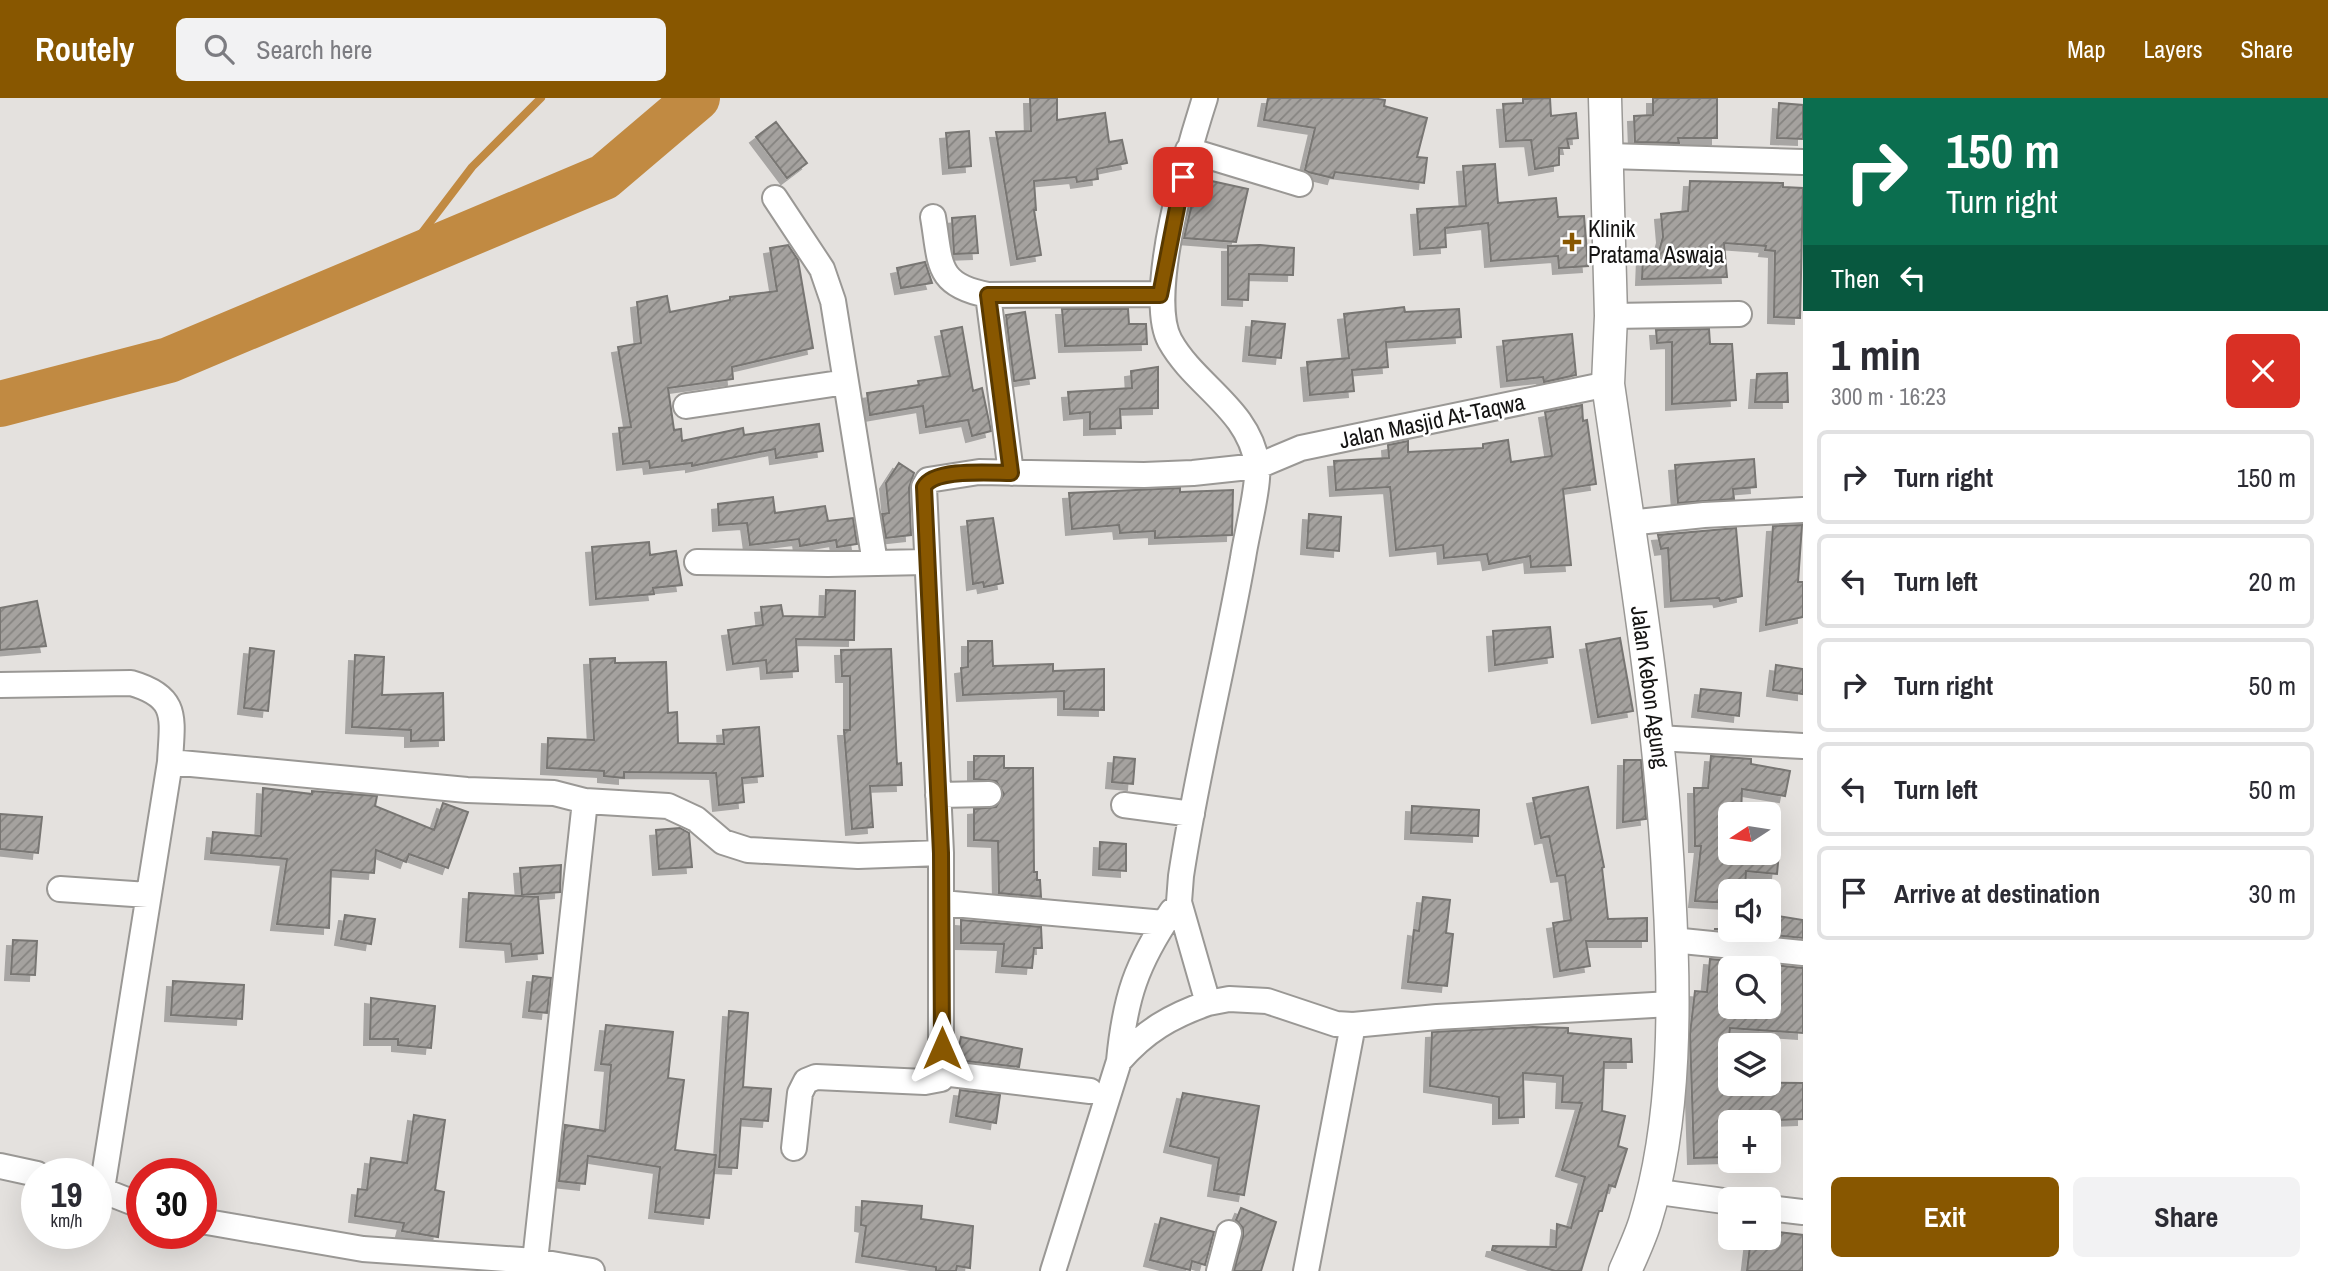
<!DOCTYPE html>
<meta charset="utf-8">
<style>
body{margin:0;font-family:"Archivo Narrow",sans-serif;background:#f2f2f3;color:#2b2b33;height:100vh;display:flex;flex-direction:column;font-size:26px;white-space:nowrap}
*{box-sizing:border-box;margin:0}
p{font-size:23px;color:#7c7c81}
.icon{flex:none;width:38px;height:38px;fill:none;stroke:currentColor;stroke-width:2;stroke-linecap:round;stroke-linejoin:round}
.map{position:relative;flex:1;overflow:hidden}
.sheet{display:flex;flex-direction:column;background:#fff;width:525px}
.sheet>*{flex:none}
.top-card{background:#0b6e4f;color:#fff;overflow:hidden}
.needle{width:46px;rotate:258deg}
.fabs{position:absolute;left:1718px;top:704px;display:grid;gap:14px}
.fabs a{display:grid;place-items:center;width:63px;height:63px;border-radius:10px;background:#fff;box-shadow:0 7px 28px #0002;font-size:35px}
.speed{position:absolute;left:21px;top:1060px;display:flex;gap:14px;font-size:35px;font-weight:700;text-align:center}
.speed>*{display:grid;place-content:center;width:91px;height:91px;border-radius:50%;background:#fff;box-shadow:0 7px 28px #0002;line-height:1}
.speed small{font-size:18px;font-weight:400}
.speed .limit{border:10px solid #d22;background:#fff;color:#111}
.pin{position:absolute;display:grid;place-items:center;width:60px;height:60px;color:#fff;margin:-30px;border-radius:14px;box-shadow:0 4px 10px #0006}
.me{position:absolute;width:77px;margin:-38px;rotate:0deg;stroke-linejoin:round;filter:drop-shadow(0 0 5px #0008)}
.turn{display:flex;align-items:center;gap:24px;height:147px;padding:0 28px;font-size:32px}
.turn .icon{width:91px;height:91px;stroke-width:2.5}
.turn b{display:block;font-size:49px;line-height:60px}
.then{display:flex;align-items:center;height:66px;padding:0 28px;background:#0003;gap:14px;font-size:26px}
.round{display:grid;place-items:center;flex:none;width:74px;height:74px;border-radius:10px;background:#f2f2f3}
.summary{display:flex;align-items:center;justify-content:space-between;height:119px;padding:0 28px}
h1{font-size:42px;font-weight:700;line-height:52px}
.action{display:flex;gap:14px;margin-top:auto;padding:14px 28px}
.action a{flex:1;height:80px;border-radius:10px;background:#885700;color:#fff;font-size:28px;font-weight:700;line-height:80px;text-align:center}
.action a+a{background:#f2f2f3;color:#2b2b33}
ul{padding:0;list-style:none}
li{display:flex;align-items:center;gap:21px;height:94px;margin:0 14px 10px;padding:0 14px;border:4px solid #e1e1e2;border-radius:10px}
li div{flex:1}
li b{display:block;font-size:26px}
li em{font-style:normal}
header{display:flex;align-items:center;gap:42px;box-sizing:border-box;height:98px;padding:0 35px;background:#885700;color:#fff}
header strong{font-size:33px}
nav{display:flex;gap:38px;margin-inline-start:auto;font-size:24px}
.search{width:490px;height:63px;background:#f2f2f3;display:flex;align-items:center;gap:18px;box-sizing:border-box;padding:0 24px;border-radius:10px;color:#7c7c81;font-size:26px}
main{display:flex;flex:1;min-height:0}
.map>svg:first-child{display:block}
</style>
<header>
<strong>Routely</strong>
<div class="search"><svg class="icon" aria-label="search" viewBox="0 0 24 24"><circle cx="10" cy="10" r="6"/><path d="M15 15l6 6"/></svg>Search here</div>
<nav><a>Map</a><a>Layers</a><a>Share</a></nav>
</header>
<main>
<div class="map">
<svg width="1803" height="1173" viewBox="0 0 1803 1173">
<defs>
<pattern id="building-hatch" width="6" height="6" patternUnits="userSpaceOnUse" patternTransform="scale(1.75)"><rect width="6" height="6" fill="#a5a29f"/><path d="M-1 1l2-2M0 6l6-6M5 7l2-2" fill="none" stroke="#858380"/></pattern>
<filter id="shadow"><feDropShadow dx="-6" dy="6" stdDeviation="0" flood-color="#0004"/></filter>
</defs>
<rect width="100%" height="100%" fill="#e4e1de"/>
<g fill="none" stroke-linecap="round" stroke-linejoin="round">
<!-- stream -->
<path stroke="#c18a42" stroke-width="8" d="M399 165 472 69 541 0"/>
<!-- river -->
<path stroke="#c18a42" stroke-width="46" d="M0 306 169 262 604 79 697 0"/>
</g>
<!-- building -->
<path fill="url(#building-hatch)" stroke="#787673" stroke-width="2" fill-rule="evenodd" filter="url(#shadow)" d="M1030 0H1057V22L1105 15 1109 44 1122 42 1127 65 1097 71 1098 81 1077 84 1076 79 1034 83 1036 112H1034L1041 157 1017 161 996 34 1031 33Z
M1268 0H1372L1385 2 1384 8 1427 20 1417 59 1427 60 1424 85 1335 74 1333 80 1308 74 1305 72 1315 30 1264 22Z
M1550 0 1551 18 1576 15 1578 40 1567 41 1569 50H1559V67L1535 71 1531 42 1506 43 1503 6 1523 5V1Z
M1653 0H1717V40H1678L1679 45 1635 44 1634 18 1653 17Z
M1779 5 1803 7V41L1777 40Z
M776 24 807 65 787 80 756 39Z
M969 33 971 68 949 70 946 35Z
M1495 66 1498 105 1556 100 1558 119 1584 118 1588 168 1559 170 1558 158 1491 163 1488 125 1445 130 1446 149 1420 151 1417 111 1466 108 1463 68Z
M1198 80 1248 91 1236 144 1184 140Z
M1690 83 1783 85V89L1803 90 1800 220 1774 219 1775 153 1765 152 1766 148 1724 145 1727 179 1642 181 1643 157H1658L1663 139 1661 116 1688 113Z
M975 118 978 155 954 156 952 120Z
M788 147 798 162 813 250 732 269 733 281 668 290 674 332 681 331 682 343 743 330 744 337 819 326 823 353 776 360 775 351 692 368V365L650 370 649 363 623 366 619 330 631 329 618 249 641 245 637 204 667 198 670 214 730 202V199L777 193 770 150Z
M1260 147 1294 150 1293 177 1249 176 1248 202 1228 201V148Z
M925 164 932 185 901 190 897 170Z
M1404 209 1405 214 1459 211 1461 239 1386 244 1388 269 1352 272 1354 293 1310 297 1307 264 1349 260 1344 216Z
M1062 211H1128L1129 226H1146L1147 246 1065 248Z
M1025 214 1035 280 1014 283 1006 217Z
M1252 223 1285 226 1281 260 1249 257Z
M962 229 973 293 982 290 991 333 972 338 968 322 926 329 923 308 870 317 867 295 919 287 918 283 950 278 941 233Z
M1709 231 1710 246H1732L1736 302 1672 306V244L1657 245 1656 232Z
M1572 236 1576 277 1544 284 1543 279 1507 283 1503 243Z
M1158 269V310L1120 311 1121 330 1090 331V314L1070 316 1068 294 1132 290 1131 273Z
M1787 275 1788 304H1755L1757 276Z
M1582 307 1583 323 1587 322 1596 386 1563 391 1571 467 1531 469 1530 458 1489 466 1487 456 1444 460 1443 447 1396 452 1390 389 1336 392 1334 363 1389 360 1388 347 1408 343V354L1483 350V346L1508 342 1511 364 1552 358 1545 314Z
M1754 361 1756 389 1733 391 1734 401 1678 405 1675 367Z
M899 365 914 375 909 390 911 437 886 440 882 416 889 415 886 385Z
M1180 390V394L1233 392 1232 437 1155 440V433L1120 435 1119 427 1072 431 1069 395Z
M773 399 775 415 825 408 828 423 853 420 857 446 837 449 836 442 800 448 799 441 750 447 747 425 719 427 718 406Z
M1309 416 1341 419 1339 453 1307 450Z
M993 420 1003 485 984 489 983 484 973 486 967 423Z
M1802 427 1798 484H1803V519L1766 527 1773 428Z
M1736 430 1742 498 1720 503 1719 500 1671 503 1668 450 1661 451 1658 437Z
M649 444 650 457 676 453 682 487 653 490 654 496 596 501 592 449Z
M826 492 855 493 854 542 796 541 798 573 767 575 766 562 733 566 728 532 763 527 761 509 781 507 783 518 825 519Z
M37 503 46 548 0 552V510Z
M1550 529 1553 559 1495 567 1493 533Z
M1620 540 1633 613 1598 619 1586 546Z
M968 543H992L993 568 1053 566V573L1104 571V612L1064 611V593L963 597 961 570 968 569Z
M250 550 274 553 268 613 244 610Z
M891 551 897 666 901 665 902 687 870 688 873 729 852 731 844 632H850V578H842L841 552Z
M355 557 384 559 382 597 443 595 444 642 411 643V632L352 629Z
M615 560V565L666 564 668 615 677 614 678 645 724 646 723 632 759 629 763 678 742 680 744 704 719 707 716 675 624 674V680L604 678V673L547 670 548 640 594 642 590 561Z
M1776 567 1803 571V596L1773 592Z
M1701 591 1741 595 1739 618 1698 613Z
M974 658H1004V670H1033L1034 774H1037V782H1040L1041 799 999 795 998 743 974 742V711L996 709 1004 696 996 683 974 681Z
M1711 658 1751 661V666L1790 673 1785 698 1742 691 1741 716H1731V754H1779L1777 776 1746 773 1745 793H1731V805L1695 803 1701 748H1695L1694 690H1708Z
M1114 659 1135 661 1133 686 1112 684Z
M1624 662H1641L1646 721 1623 724Z
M1588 689 1604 769 1602 770 1608 821 1647 820V843H1586L1590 868 1560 873 1553 825 1571 822 1565 777 1557 778 1549 738 1541 740 1533 700Z
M263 690 312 696V693L377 698 375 708 434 732 443 705 468 714 448 770 409 756 406 764 376 752 374 775 331 772 329 830 277 826 287 761 211 755 213 734 261 738Z
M1412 708 1479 712 1478 738 1411 735Z
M0 716 42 719 38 755 0 751Z
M680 730 689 735 692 769 659 771 656 732Z
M1100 744 1126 746V773L1099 771Z
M561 767 560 794 522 797 520 770Z
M469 795 538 799 543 855 512 858 511 846 466 843Z
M1423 799 1450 802 1446 835 1453 836 1447 888 1408 884 1414 832 1419 833Z
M345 817 375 821 371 846 341 841Z
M1771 817 1803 822V840L1714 831H1769Z
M961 822 1041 829 1042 850H1034L1032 870 1002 868 1004 846 961 845Z
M13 842 37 843 35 877 11 876Z
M1710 861 1803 870V935L1730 930 1724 984 1803 985V1021L1731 1024V1059L1694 1060 1690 936 1695 893 1707 894ZM1731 870H1769V908H1731Z
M533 878 551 880 547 915 529 913Z
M173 883 244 887 242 921 171 917Z
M371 900 435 908 431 950 398 947V941H370Z
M729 913 748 915 743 989 771 991 768 1023 741 1021 737 1070 719 1069Z
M606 927 673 934 668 980 684 982 675 1052 716 1057 709 1120 655 1114 660 1069 588 1058 585 1086 559 1083 565 1027 605 1033 611 967 601 966Z
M1533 929 1568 930V935L1631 941 1632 964H1604L1602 1013 1625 1018 1618 1048 1627 1051 1615 1089 1609 1087 1602 1113H1599L1581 1173H1555L1492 1152 1493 1148 1556 1149 1557 1126 1571 1130 1585 1079 1562 1072 1582 1005 1562 1004 1563 978 1523 975 1524 1019 1499 1020V999L1430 988 1432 934Z
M961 939 1022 951 1019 969 956 962Z
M960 992 1000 997 996 1025 956 1018Z
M1183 995 1259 1008 1244 1097 1214 1092 1219 1060 1170 1048Z
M414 1017 445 1022 435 1092 444 1094 438 1139 402 1133 404 1125 355 1118 358 1091 367 1092 371 1060 407 1065Z
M862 1103 922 1108 921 1121 973 1128 970 1170 957 1168 956 1173H936V1169L862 1158 866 1128 861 1127Z
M1241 1110 1276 1124 1261 1173H1234L1243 1138V1130L1236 1122Z
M1161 1120 1214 1134 1205 1167 1192 1163 1190 1172 1150 1162Z
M1769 1133 1803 1137V1173H1747L1751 1139H1769Z"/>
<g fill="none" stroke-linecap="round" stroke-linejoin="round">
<defs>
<path id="minor" d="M1188 52 1300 86
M1609 58 1803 64
M775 100 822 171 833 203 875 465
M933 119C941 165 935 187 988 197L1160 196
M988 197 1011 375
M1611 218 1739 216
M686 308 846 284
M1628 425 1704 417 1803 412
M697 464 828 466 926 464
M0 587 131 585C180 599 172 621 170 664L467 692 554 695 585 703 668 708 696 721 723 744 748 752 858 758 941 755 924 389 928 382 979 374 1144 377 1193 375 1258 368 1301 350 1608 286
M1657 640 1803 648
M938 697 989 696
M1124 707 1192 716
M60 791 148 797
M942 805 1164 825
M1672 842 1803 855
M1208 905 1229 901 1267 903 1336 926 1353 927 1437 919 1671 906
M1119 963C1125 900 1136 866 1172 813
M942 975 1090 993
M794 1050 800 995 806 983 816 979 925 984 941 981V755
M0 1068 37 1076
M96 1090 142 1108
M102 1091 170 664
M1652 1093 1731 1104
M1769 1110 1803 1114
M201 1123 363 1151 535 1163 592 1173
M535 1163 585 703
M1053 1173 1119 963C1145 933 1171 918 1208 905L1179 804 1181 778C1197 672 1224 567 1243 460 1246 438 1260 386 1257 366 1249 311 1195 288 1170 243 1145 198 1189 50 1205 0
M1219 1173 1229 1135
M1306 1173 1353 927"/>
<path id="major" d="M1605 0 1611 218 1608 286C1632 454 1661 622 1669 792 1675 898 1677 1021 1645 1124 1640 1140 1632 1157 1625 1173"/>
</defs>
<!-- minor casing -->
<use href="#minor" stroke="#9a9895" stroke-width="28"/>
<!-- major casing -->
<use href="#major" stroke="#9a9895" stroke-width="35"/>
<!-- minor -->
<use href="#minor" stroke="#fff" stroke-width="24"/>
<!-- major -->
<use href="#major" stroke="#fff" stroke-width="32"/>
</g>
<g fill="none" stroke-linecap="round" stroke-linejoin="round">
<defs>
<path id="route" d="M942 950 941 755 924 389C934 370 991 375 1011 375L988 197H1160L1183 79"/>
</defs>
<!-- route casing -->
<use href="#route" stroke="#583900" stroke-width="18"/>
<!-- route -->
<use href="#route" stroke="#885700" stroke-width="12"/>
</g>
<!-- markers -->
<path fill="#885700" stroke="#fff" stroke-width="2.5" d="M1568.5 133.5h7v7h7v7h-7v7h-7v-7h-7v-7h7z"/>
<g text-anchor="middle" stroke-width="5" stroke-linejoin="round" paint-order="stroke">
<!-- poi labels -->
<g font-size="23" fill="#151413" stroke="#fff" text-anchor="start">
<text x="1588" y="139">Klinik<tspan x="1588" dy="26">Pratama Aswaja</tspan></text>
</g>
<!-- street labels -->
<g font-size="23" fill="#151413" stroke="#fff">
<text transform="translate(1432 323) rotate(-12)" y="8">Jalan Masjid At-Taqwa</text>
<text transform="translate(1650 589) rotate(82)" y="8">Jalan Kebon Agung</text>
</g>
</g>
</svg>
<div class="fabs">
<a><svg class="needle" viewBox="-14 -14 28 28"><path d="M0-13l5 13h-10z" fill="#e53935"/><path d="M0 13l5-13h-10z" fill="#7c7c81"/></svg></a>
<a><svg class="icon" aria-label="sound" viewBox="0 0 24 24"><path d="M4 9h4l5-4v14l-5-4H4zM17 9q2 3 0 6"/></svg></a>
<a><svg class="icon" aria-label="search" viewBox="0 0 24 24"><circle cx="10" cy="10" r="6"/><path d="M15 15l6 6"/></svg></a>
<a><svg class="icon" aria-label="layers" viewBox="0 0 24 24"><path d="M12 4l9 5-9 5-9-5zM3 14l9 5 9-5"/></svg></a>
<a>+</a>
<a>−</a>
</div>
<div class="speed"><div>19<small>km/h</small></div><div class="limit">30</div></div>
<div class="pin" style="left:1183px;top:79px;background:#d93025"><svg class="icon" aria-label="arrive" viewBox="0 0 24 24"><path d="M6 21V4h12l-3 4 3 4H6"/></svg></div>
<svg class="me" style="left:942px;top:950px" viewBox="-20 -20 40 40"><path d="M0-17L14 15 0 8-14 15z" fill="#885700" stroke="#fff" stroke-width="4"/></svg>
</div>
<section class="sheet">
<div class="top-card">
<div class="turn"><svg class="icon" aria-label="right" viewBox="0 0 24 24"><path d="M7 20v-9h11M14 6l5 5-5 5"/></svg><div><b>150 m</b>Turn right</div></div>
<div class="then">Then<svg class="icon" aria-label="left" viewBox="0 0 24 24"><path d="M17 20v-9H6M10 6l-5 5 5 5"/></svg></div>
</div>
<div class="summary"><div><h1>1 min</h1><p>300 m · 16:23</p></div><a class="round" style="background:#d93025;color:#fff"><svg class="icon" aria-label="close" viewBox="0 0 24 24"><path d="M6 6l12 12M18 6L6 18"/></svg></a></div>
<ul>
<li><svg class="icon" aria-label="right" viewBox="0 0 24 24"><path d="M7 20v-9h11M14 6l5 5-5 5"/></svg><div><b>Turn right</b></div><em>150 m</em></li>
<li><svg class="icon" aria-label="left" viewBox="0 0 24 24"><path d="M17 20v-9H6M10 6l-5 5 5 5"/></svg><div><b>Turn left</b></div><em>20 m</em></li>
<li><svg class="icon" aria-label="right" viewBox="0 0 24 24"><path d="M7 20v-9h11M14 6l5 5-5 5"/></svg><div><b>Turn right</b></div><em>50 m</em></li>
<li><svg class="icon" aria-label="left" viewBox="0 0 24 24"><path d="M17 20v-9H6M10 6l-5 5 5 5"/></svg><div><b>Turn left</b></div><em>50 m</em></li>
<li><svg class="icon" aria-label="arrive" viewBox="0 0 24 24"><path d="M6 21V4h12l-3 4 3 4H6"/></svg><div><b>Arrive at destination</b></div><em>30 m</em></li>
</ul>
<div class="action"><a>Exit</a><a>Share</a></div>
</section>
</main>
